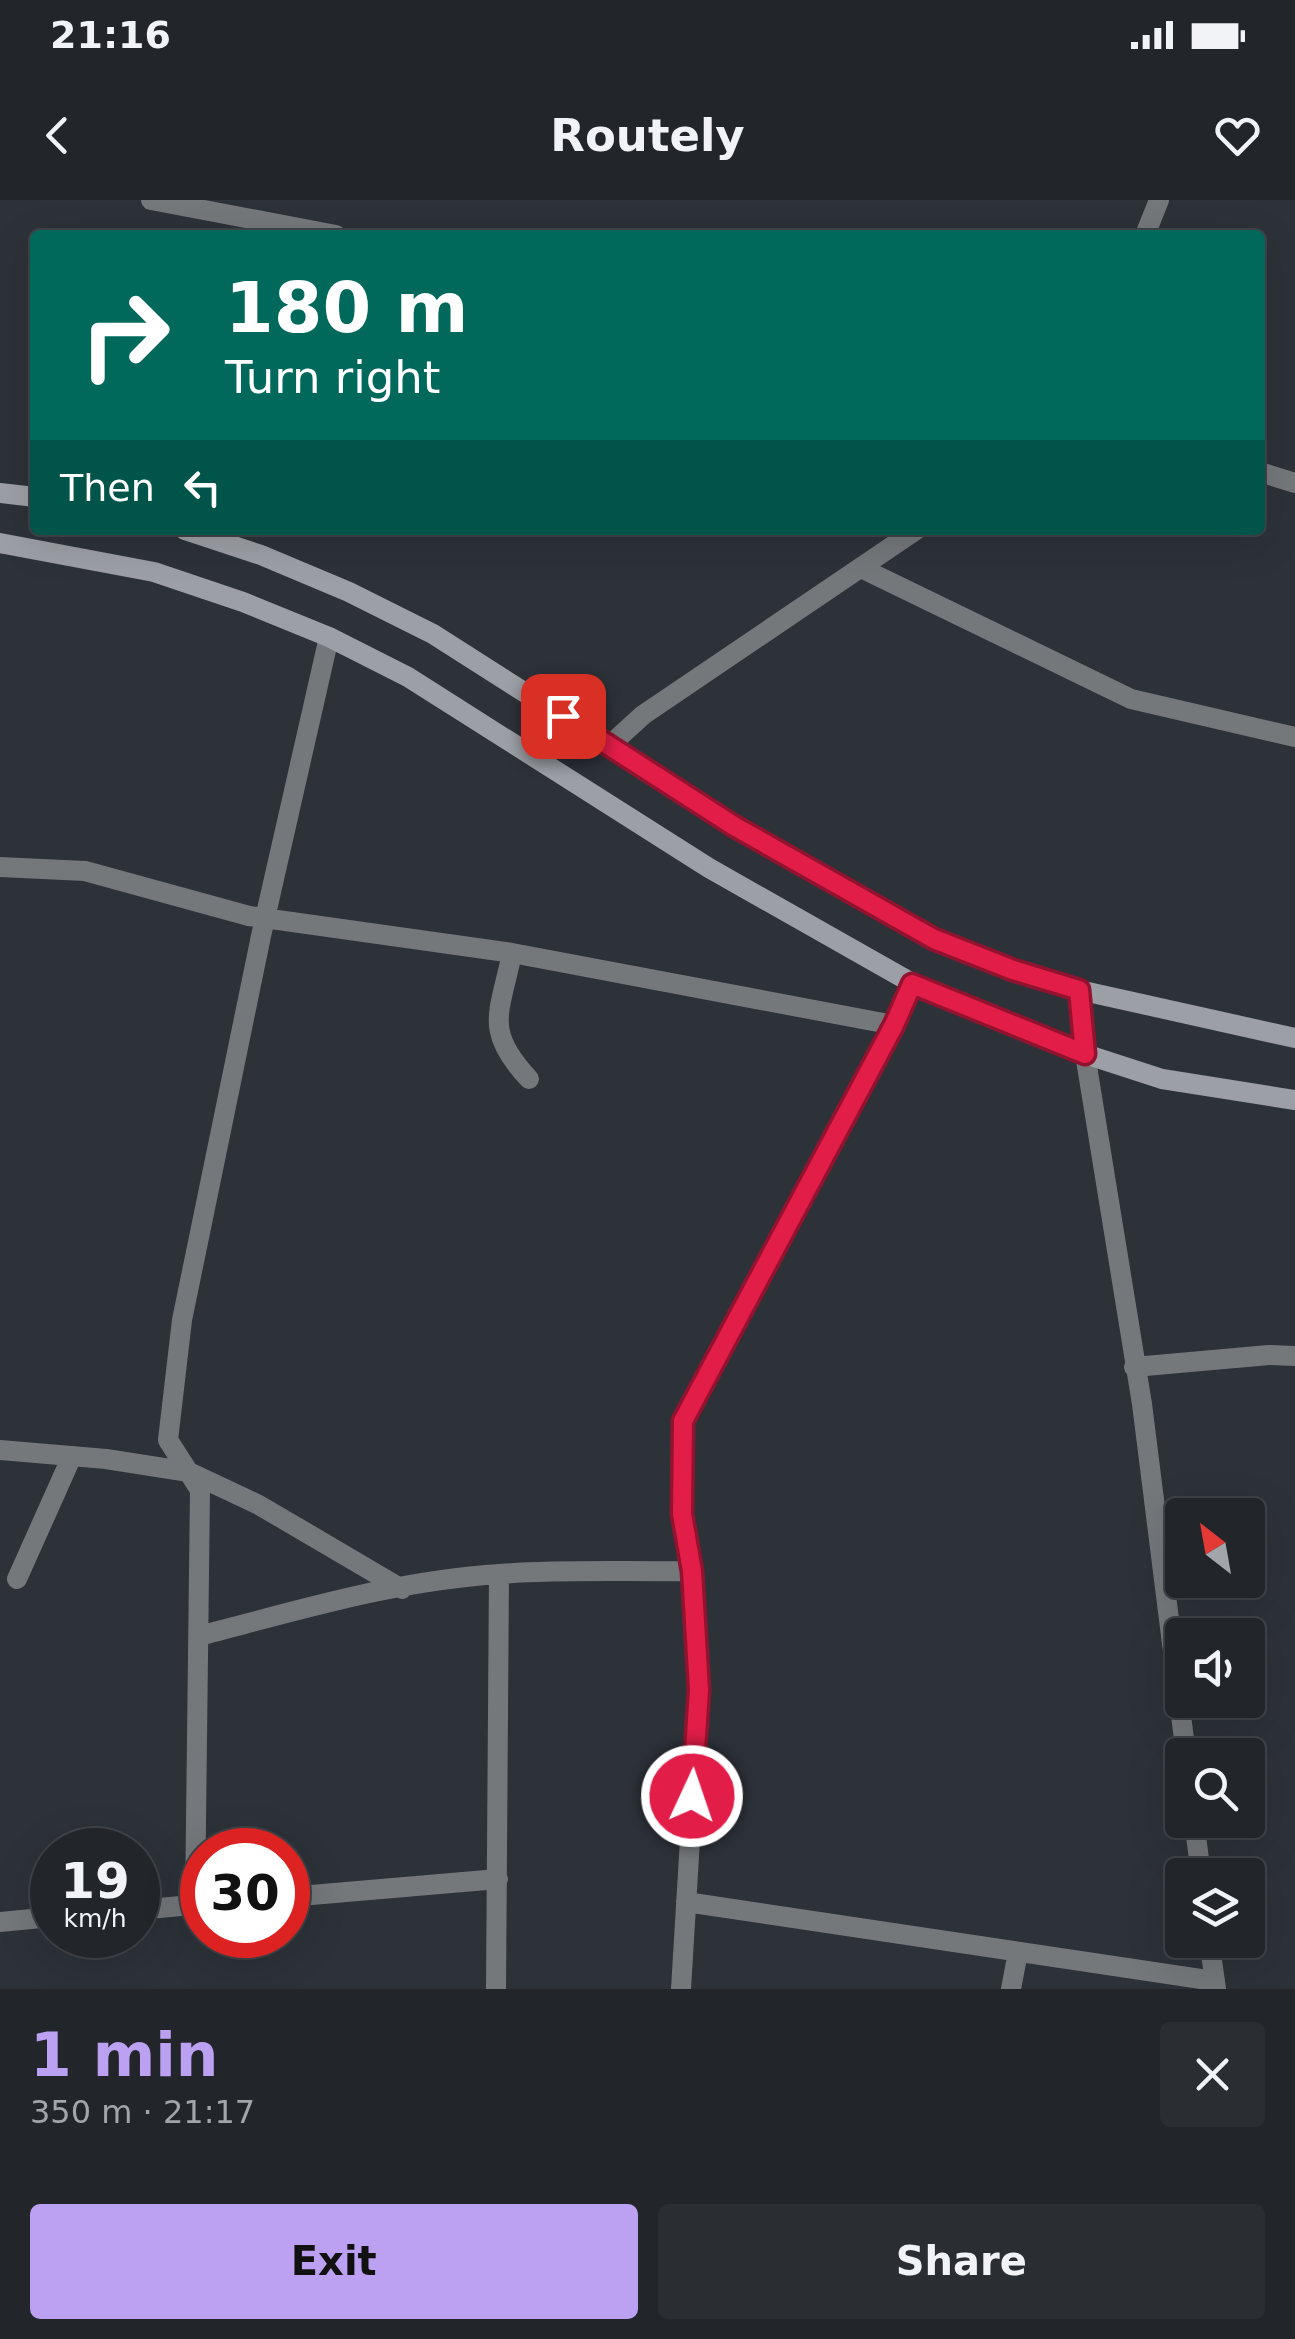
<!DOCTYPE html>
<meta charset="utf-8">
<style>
body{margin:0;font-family:"DejaVu Sans",sans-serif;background:#2a2e33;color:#f1f3f6;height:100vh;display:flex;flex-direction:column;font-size:38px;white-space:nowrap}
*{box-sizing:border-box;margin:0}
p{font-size:32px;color:#a2a5a9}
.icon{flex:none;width:55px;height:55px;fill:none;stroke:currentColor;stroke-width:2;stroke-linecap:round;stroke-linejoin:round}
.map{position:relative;height:1789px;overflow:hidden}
.sheet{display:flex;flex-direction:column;background:#22262b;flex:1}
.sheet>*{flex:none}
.top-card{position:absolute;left:30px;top:30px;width:1235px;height:305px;border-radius:10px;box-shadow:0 10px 40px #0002,0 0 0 2px #3f4347;background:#00695c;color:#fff;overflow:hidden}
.needle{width:65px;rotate:329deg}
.controls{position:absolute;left:1165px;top:1298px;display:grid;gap:20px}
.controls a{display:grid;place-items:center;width:100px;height:100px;border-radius:10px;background:#22262b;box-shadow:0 10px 40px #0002,0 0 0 2px #3f4347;font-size:50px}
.speed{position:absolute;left:30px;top:1628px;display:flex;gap:20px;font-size:50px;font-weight:700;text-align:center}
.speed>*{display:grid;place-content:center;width:130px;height:130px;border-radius:50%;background:#22262b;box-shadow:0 10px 40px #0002,0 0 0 2px #3f4347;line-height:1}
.speed small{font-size:25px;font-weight:400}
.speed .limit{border:15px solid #d22;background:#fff;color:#111}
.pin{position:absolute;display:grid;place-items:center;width:85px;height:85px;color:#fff;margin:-42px;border-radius:20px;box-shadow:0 5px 15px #0006}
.me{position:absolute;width:110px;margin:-55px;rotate:3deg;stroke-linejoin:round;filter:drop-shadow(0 0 8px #0008)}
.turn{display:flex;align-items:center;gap:35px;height:210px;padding:0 30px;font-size:45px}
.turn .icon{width:130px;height:130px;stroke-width:2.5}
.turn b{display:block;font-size:70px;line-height:85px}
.then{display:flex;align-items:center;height:95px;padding:0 30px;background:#0003;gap:20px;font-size:38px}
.round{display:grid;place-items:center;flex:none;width:105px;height:105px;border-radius:10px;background:#2a2e33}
.headline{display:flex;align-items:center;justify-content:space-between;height:170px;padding:0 30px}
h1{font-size:60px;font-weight:700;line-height:75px;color:#bca0f2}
.cta{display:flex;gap:20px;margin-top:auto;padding:20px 30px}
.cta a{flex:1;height:115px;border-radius:10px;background:#bca0f2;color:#111;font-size:40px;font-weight:700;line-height:115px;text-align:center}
.cta a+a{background:#2a2e33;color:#f1f3f6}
.status{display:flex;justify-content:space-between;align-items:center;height:70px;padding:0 50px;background:#22262b;direction:ltr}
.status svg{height:28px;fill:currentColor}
header{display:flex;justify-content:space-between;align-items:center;height:130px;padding:0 30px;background:#22262b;font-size:45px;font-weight:700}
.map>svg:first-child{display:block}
</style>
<div class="status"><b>21:16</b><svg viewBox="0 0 49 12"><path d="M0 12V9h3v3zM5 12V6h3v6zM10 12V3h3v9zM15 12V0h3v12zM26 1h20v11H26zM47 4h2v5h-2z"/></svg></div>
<header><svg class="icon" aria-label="back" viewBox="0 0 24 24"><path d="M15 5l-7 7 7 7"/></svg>Routely<svg class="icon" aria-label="heart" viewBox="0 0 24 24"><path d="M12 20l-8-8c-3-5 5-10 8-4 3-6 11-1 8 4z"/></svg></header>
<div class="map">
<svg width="1295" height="1789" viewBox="0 0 1295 1789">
<rect width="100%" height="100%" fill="#2d3239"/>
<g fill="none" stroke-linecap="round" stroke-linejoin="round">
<!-- minor -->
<path stroke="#75787b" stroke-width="20" d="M151 0 336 35
M1145 35 1159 0
M1260 272 1295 283
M861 368 1131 499 1295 537
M609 546 643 515 916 330
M0 667 85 671 249 716 512 753 894 825
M512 753C500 813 483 830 529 879
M1134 1167 1269 1155 1295 1156
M0 1250 106 1259 189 1272 259 1305 402 1389
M17 1379 72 1256
M199 1436C296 1411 398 1380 500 1374 563 1369 628 1372 692 1371
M288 1697 498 1679
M686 1702 1214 1781
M195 1705 200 1290 168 1240 182 1120 261 736 329 437
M138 1710 202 1704
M0 1722 52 1717
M496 1789 499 1374
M681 1789 699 1490 692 1371 682 1314 683 1221 894 825 912 783
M1011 1789 1018 1752"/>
<!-- tertiary -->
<path stroke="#75787b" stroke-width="20" d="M1079 790 1085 854 1142 1204 1186 1555
M1194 1620 1201 1675
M1209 1740 1216 1789"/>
<!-- secondary -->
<path stroke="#9c9fa5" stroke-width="20" d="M0 293 35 297
M185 330 261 355 349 392 433 434 734 626 934 739 1013 771 1079 790 1295 838
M0 343 154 372 243 402 329 437 408 477 709 668 912 783 1085 854 1162 879 1295 900"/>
</g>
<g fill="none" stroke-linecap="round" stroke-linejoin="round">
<defs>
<path id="route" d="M563 516 734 626 934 739 1013 770 1079 790 1085 854 912 784 894 825 683 1221 682 1314 692 1371 699 1490 692 1596"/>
</defs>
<!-- route casing -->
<use href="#route" stroke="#92132f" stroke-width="25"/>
<!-- route -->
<use href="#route" stroke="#e11d48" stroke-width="18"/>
</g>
</svg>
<div class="controls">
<a><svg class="needle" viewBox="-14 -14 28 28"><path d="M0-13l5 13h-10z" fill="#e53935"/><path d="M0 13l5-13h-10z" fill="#a2a5a9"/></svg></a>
<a><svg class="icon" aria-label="sound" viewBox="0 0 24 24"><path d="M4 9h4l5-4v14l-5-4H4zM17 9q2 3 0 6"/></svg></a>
<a><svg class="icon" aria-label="search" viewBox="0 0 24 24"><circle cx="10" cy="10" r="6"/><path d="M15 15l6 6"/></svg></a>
<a><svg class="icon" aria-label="layers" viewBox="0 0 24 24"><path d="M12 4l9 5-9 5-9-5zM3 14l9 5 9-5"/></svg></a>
</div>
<div class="speed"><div>19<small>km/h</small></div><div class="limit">30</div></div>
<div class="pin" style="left:563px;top:516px;background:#d93025"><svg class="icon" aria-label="arrive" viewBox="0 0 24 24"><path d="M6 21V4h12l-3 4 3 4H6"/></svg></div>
<svg class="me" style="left:692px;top:1596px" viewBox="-20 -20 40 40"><circle r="17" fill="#e11d48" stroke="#fff" stroke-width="3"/><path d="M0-11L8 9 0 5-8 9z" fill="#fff"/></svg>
<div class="top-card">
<div class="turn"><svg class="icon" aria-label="right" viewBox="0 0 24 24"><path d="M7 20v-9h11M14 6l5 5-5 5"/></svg><div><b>180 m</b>Turn right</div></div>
<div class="then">Then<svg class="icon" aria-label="left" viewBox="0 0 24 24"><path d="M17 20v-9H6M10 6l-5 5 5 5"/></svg></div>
</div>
</div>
<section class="sheet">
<div class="headline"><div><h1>1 min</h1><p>350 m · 21:17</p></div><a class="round"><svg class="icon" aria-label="close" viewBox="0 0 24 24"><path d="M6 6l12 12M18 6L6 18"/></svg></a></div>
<div class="cta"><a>Exit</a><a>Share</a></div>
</section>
